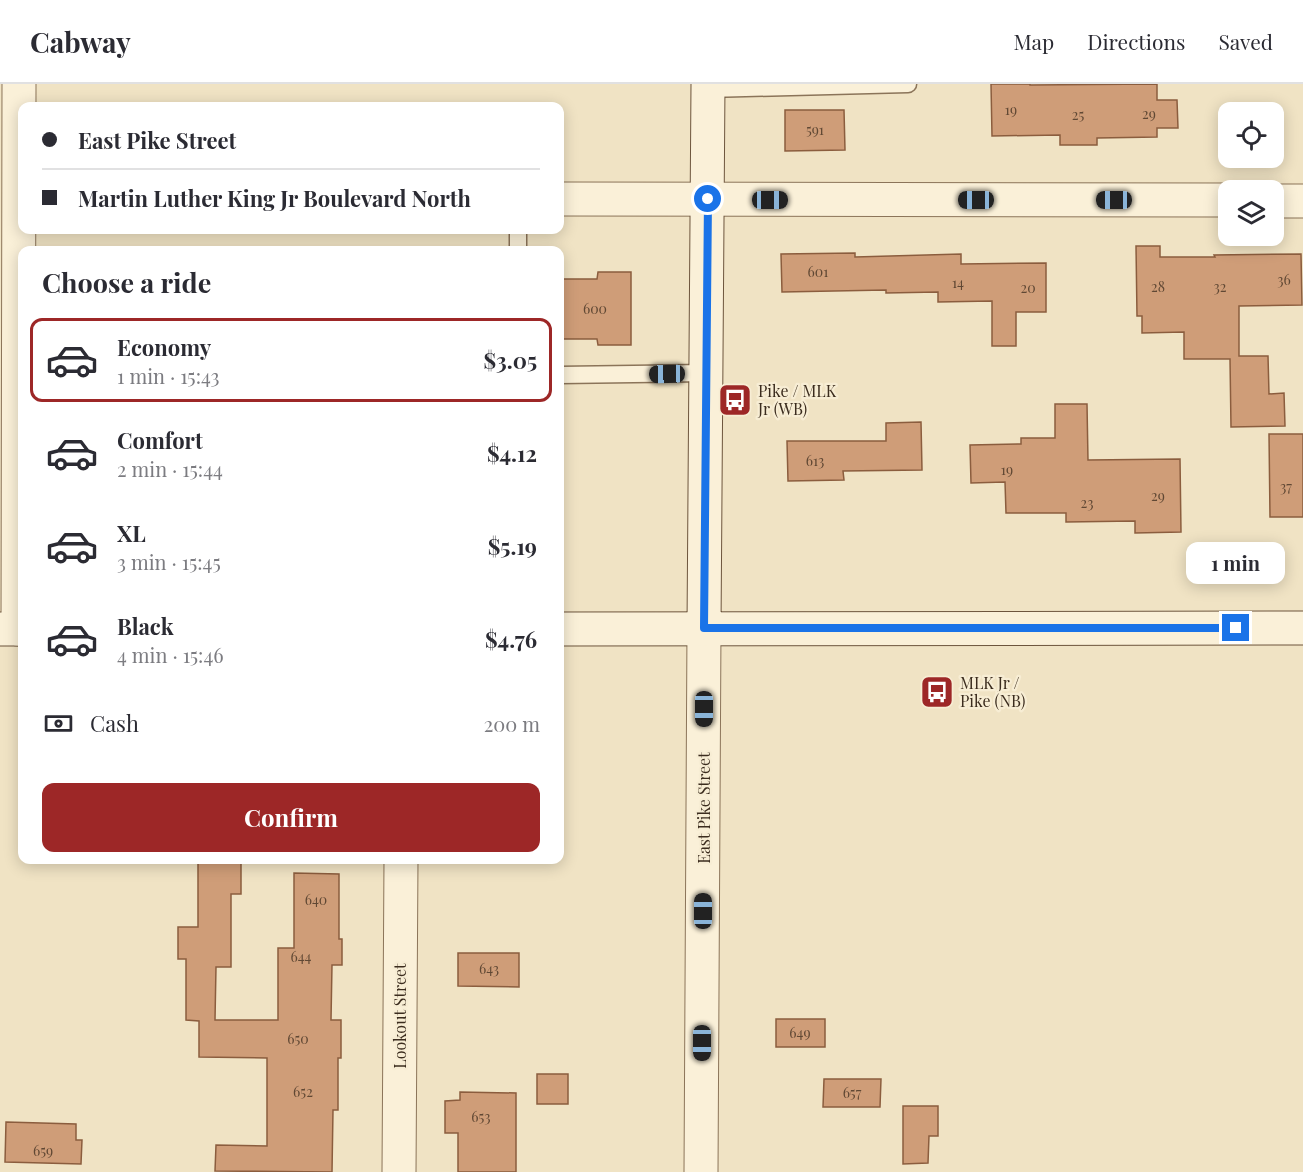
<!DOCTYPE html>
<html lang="en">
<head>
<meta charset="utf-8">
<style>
	body { margin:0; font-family:"Playfair Display",serif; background:#f7f7f7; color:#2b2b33; height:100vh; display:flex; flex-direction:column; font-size:22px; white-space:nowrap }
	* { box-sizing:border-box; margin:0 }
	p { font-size:20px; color:#7c7c81 }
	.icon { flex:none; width:33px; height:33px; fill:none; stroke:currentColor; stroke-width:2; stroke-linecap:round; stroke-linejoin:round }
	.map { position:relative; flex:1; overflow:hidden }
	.panel { position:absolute; left:18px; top:162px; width:546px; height:618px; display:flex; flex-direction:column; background:#fff; border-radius:12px; box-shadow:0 3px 15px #0003 }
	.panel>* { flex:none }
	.banner { position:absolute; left:18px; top:18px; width:546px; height:132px; border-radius:12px; box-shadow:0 3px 15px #0003; display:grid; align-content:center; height:132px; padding:0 24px; background:#fff }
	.tools { position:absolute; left:1218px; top:18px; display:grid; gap:12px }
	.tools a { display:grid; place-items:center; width:66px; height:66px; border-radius:12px; background:#fff; box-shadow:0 3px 15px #0003; font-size:30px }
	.end { position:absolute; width:27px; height:27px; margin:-14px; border:8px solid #1a73e8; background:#fff; box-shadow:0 0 0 3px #fff }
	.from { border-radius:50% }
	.bubble { position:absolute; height:42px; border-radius:12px; background:#fff; box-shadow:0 3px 15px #0003; font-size:20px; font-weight:700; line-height:42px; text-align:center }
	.car { position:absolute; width:18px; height:36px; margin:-18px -9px; border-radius:8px; box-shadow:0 0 4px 2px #0007; background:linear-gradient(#222 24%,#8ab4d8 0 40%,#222 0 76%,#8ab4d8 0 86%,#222 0) }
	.banner b { display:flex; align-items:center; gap:21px; height:57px; font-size:22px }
	.banner b+b { border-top:2px solid #e1e1e2 }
	.banner i { width:15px; height:15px; background:#2b2b33 }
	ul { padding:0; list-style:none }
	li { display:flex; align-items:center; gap:18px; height:84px; margin:0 12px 9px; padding:0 12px; border:3px solid transparent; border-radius:12px }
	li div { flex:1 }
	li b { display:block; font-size:22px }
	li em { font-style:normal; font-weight:700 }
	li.current { border-color:#9d2727 }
	li>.icon { width:54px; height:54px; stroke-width:1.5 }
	h2 { padding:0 24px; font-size:27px; line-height:72px }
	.pay { display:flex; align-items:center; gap:15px; height:66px; padding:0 24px; font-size:22px }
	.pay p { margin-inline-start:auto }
	.button { display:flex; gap:12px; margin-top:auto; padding:12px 24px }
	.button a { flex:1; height:69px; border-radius:12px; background:#9d2727; color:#fff; font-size:24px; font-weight:700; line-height:69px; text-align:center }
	header { display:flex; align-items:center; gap:36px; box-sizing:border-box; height:84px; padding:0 30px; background:#fff; border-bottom:2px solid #e1e1e2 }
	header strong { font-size:28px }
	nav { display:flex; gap:33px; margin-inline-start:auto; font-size:21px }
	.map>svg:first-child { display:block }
	.building { fill:#cf9d78; stroke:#8b5d3e; stroke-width:1.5 }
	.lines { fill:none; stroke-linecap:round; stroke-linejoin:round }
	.lane-casing { stroke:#8b7459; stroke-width:19 }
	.street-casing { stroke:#8b7459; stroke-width:35 }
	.secondary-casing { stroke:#6d553d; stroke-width:35 }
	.lane { stroke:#faf0d8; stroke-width:16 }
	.street { stroke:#faf0d8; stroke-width:33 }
	.secondary { stroke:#faf0d8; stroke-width:33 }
	.route { stroke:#1a73e8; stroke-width:8 }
	.labels { text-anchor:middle; stroke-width:4.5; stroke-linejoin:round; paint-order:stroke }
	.number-label { font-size:14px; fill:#604834 }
	.poi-label { font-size:16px; fill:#3b2c1e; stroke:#f7edd4; text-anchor:start }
	.street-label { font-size:16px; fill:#3b2c1e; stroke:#f7edd4 }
</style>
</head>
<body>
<header>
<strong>Cabway</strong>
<nav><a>Map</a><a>Directions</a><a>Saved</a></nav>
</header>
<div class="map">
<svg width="1303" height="1088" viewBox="0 0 1303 1088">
	<rect width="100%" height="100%" fill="#f0e3c4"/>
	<path class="building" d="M991 0H1030V1L1157 0V16H1177L1178 44H1157V53L1097 54V61H1060V51L992 52Z
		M785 26H844L845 66 785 67Z
		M1136 162H1160V173H1215L1214 171 1301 170 1302 221 1239 222V272H1268L1269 310 1284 309 1285 342 1231 343 1230 275H1184V248L1142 249V232H1137Z
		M855 169V173L961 170V180L1046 179V228H1016V262H992V217L938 218V208L886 209V206L782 208 781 170Z
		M598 188H631V261H598L597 255H560V195H597Z
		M1055 320H1087L1088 376 1180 375 1181 448 1135 449V437L1066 438V429H1006L1005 398 971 399 970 361 1021 360V354H1055Z
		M921 338 922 386 843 387 844 396 788 397 787 357H886V339Z
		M1269 350H1303V433H1270Z
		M198 778H241V810H231V883H216L215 936H278V864H294V789L339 790V855H342V881H332L331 936H341V974H338V1026H333L332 1088 215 1087 216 1061 267 1062V974L199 973V937L186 936V875H178V843H198Z
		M458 869H519V903L458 902Z
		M776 935H825V963H776Z
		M537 990H568V1020H537Z
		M824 995H881L880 1023H823Z
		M460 1008 516 1009V1088H458V1049H445V1017L460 1016Z
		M903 1022H938V1052H929L928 1079 903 1080Z
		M6 1038 76 1040V1056H82L81 1080 5 1078Z"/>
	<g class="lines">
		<g class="lane-casing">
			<path id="lane" d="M708 5 908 0
				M518 146V166
				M560 291 707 289"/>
		</g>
		<g class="street-casing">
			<path id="street" d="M560 115 1228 116
				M1274 117H1303
				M18 545 19 0
				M399 1088 401 776
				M701 1088 704 544"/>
		</g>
		<g class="secondary-casing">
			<path id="secondary" d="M704 544 708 0
				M0 545H22
				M560 545 1303 544"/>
		</g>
		<use href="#lane" class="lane"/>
		<use href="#street" class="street"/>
		<use href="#secondary" class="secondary"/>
	</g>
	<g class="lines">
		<path class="route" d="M708 115 704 544H1236"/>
	</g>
	<defs>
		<g id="bus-square" transform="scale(1.725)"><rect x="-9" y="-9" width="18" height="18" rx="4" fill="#9d2727" stroke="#f7edd4"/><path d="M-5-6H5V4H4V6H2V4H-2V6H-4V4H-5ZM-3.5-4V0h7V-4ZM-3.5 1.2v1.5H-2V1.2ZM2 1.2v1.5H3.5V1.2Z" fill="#fff"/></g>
	</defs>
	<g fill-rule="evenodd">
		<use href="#bus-square" x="735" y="316"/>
		<use href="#bus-square" x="937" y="608"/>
	</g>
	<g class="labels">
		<g class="number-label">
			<text x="1011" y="31">19</text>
			<text x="1149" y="35">29</text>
			<text x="1078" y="36">25</text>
			<text x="815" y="51">591</text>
			<text x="818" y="193">601</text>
			<text x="1284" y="201">36</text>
			<text x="958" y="204">14</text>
			<text x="1158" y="208">28</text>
			<text x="1220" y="208">32</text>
			<text x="1028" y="209">20</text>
			<text x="595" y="230">600</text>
			<text x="815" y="382">613</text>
			<text x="1007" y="391">19</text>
			<text x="1286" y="408">37</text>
			<text x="1158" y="417">29</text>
			<text x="1087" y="424">23</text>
			<text x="316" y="821">640</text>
			<text x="301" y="878">644</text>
			<text x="489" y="890">643</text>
			<text x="800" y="954">649</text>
			<text x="298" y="960">650</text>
			<text x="303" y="1013">652</text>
			<text x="852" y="1014">657</text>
			<text x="481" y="1038">653</text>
			<text x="43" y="1072">659</text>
		</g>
		<g class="poi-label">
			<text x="758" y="313">Pike / MLK<tspan x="758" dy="18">Jr (WB)</tspan></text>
			<text x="960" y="605">MLK Jr /<tspan x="960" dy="18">Pike (NB)</tspan></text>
		</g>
		<g class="street-label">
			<text transform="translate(704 724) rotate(-90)" y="6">East Pike Street</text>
			<text transform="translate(400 932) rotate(-90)" y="6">Lookout Street</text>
		</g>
	</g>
</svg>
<div class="tools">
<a><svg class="icon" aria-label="locate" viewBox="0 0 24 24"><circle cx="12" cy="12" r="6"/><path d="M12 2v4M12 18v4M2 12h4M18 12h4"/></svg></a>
<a><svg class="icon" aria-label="layers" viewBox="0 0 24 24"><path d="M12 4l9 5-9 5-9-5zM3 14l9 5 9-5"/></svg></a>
</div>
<i class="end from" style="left:708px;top:115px"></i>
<i class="end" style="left:1236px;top:544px"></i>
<div class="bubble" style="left:1186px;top:458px;width:99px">1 min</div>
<i class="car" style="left:770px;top:116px;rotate:90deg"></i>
<i class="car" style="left:976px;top:116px;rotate:270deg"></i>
<i class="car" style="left:1114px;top:116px;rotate:270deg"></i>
<i class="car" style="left:667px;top:290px;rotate:269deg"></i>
<i class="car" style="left:704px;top:625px;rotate:180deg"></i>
<i class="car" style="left:703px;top:827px;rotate:0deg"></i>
<i class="car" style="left:702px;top:959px;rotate:180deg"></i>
<div class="banner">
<b><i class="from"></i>East Pike Street</b>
<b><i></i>Martin Luther King Jr Boulevard North</b>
</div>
<section class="panel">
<h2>Choose a ride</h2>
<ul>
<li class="current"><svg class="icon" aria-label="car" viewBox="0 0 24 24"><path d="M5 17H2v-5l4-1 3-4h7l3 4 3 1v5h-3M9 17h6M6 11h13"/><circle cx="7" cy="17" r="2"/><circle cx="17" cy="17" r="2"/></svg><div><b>Economy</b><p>1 min · 15:43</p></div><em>$3.05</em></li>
<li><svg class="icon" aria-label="car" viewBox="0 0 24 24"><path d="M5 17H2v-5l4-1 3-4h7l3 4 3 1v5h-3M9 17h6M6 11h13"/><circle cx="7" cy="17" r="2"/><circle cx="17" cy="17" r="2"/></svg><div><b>Comfort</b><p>2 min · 15:44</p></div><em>$4.12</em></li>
<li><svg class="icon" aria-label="car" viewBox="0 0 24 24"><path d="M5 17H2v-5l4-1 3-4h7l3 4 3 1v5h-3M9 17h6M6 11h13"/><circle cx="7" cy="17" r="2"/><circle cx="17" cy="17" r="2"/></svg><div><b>XL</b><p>3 min · 15:45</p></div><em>$5.19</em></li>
<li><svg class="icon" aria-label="car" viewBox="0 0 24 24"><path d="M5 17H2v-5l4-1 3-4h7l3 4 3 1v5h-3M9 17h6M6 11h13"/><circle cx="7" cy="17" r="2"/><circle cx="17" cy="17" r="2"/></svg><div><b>Black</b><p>4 min · 15:46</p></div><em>$4.76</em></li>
</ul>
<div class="pay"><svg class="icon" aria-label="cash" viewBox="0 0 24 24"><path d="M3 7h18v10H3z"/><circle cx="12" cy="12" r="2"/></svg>Cash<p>200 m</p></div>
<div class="button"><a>Confirm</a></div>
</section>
</div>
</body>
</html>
